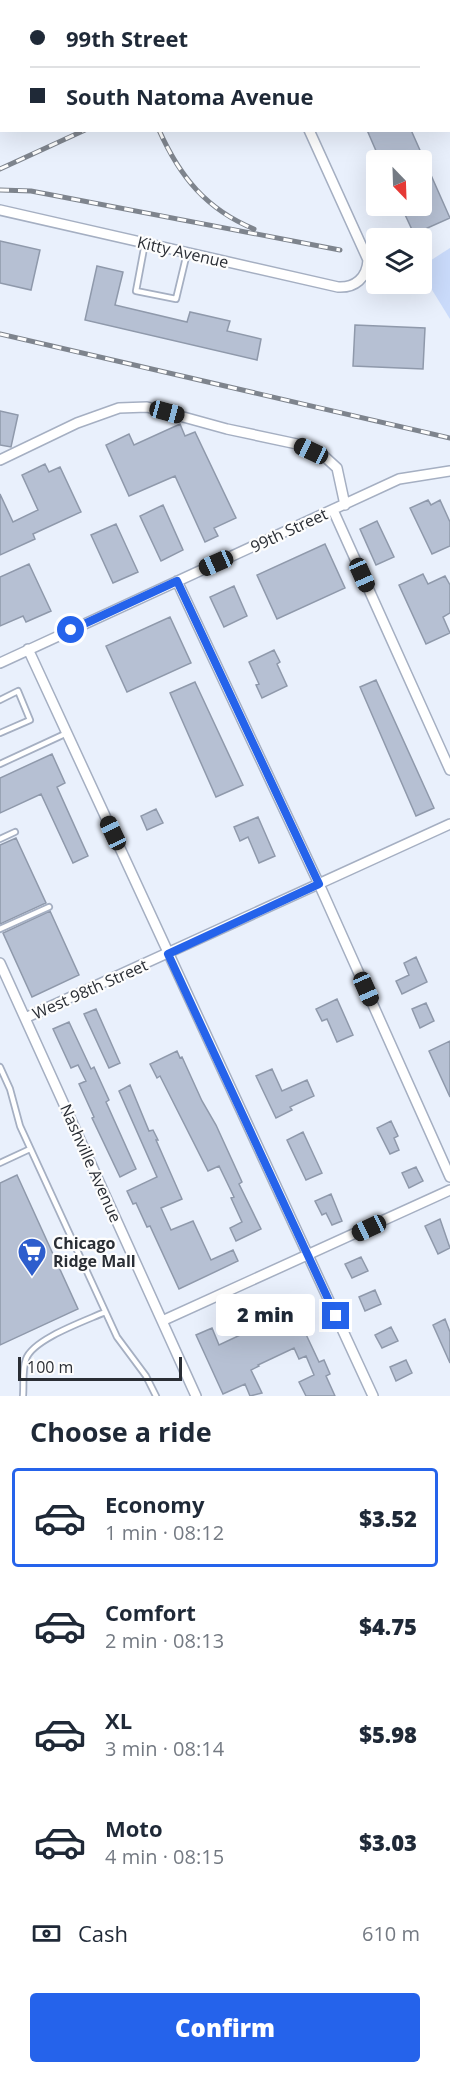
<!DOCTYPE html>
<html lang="en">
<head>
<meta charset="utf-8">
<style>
	body { margin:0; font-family:"Open Sans",sans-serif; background:#f6f6f7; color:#1f2937; height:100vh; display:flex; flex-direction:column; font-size:22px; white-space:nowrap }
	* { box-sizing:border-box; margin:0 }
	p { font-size:20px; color:#747a83 }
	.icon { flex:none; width:33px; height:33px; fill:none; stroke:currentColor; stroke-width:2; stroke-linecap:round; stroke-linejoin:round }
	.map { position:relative; height:1396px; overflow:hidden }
	.panel { display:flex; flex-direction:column; background:#fff; flex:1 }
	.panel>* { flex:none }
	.top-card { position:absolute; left:0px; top:0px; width:450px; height:132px; box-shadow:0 6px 24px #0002; display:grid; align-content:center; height:132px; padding:0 30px; background:#fff }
	.needle { width:39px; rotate:157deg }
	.tools { position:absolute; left:366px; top:150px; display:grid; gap:12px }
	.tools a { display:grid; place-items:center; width:66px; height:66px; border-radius:6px; background:#fff; box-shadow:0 6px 24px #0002; font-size:30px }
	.scale { position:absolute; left:18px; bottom:15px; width:164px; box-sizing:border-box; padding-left:6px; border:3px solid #2a2e35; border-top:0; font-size:16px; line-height:21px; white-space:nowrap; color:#2a2e35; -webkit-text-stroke:4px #fdfdfd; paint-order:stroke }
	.end { position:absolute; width:27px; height:27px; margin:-14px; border:8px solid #2563eb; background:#fff; box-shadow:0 0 0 3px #fff }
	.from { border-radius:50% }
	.bubble { position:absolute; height:42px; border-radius:6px; background:#fff; box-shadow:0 6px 24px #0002; font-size:20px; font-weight:800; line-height:42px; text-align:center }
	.car { position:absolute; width:18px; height:36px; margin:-18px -9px; border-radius:8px; box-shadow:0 0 4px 2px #0007; background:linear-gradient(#222 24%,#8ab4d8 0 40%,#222 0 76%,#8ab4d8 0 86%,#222 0) }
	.top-card b { display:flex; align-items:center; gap:21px; height:57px; font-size:22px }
	.top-card b+b { border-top:2px solid #e0e1e3 }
	.top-card i { width:15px; height:15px; background:#1f2937 }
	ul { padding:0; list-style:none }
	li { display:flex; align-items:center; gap:18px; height:99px; margin:0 12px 9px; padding:0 18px; border:3px solid transparent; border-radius:6px }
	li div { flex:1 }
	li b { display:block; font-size:22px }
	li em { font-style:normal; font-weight:800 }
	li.current { border-color:#2563eb }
	li>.icon { width:54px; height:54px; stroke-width:1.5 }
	h2 { padding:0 30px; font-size:27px; line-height:72px }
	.pay { display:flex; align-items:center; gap:15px; height:66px; padding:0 30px; font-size:22px }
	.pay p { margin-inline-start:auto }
	.cta { display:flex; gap:12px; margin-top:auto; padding:12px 30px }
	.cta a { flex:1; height:69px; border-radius:6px; background:#2563eb; color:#fff; font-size:24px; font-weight:800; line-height:69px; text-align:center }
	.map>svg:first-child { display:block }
	.green { fill:#cadbfb }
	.building { fill:#b6c0d3; stroke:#8f99ab; stroke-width:1.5 }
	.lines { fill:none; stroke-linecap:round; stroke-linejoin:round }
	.lane-casing { stroke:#a5afc2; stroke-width:8 }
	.street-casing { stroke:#a5afc2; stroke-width:12 }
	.lane { stroke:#fff; stroke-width:4.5 }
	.street { stroke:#fff; stroke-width:9 }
	.rail-casing { stroke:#7e848d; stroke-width:5 }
	.rail { stroke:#fdfdfd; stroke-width:3; stroke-dasharray:9; stroke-linecap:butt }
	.route { stroke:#2563eb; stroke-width:8 }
	.labels { text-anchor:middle; stroke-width:4.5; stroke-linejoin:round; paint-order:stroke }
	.street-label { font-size:16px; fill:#2a2e35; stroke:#fdfdfd }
	.poi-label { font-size:16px; font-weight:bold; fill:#2a2e35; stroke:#fdfdfd; text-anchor:start }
</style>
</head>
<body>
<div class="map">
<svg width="450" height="1396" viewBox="0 0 450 1396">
	<rect width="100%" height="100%" fill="#e9f0fc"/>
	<path class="green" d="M450 248V319L429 285 422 268V266Z"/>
	<path class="building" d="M367 130H411L450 218 414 234 401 206H422V160H380Z
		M0 241 40 250 31 290 0 283Z
		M97 266 123 272 115 305 187 322 190 312 230 321 227 331 261 339 257 360 85 320Z
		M355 325 425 328 423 369 353 366Z
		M0 411 18 415 11 447 0 445Z
		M180 424 185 436 195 432 236 518 214 528 218 536 205 542 175 476 129 496 106 445 129 434 134 445Z
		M45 464 49 472 60 467 81 512 33 534 35 539 0 555V494L13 522 38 510 22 475Z
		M428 500 431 505 440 500 450 522V546L432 554 410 508Z
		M163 505 183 550 161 561 140 516Z
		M377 521 394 557 376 565 360 529Z
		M116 524 138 572 113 583 91 535Z
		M325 544 345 588 277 619 257 575Z
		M29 564 51 611 26 622 23 616 0 626V577Z
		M423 574 428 584 445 576 450 585V613L443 617 450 633 426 644 399 585Z
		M234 586 247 616 224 627 210 597Z
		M170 617 191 663 127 692 106 646Z
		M274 650 280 662 277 664 287 686 262 698 256 685 259 684 249 662Z
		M376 680 434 808 416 816 360 687Z
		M195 682 243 785 216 797 170 693Z
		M52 754 65 783 57 787 88 856 73 863 41 794 0 813V778Z
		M156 809 163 823 147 830 141 816Z
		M258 817 275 856 259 863 248 837 240 841 234 827Z
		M16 838 46 903 0 924V845Z
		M50 911 79 975 32 997 3 933Z
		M416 957 427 982 402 994 396 981 409 975 404 963Z
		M337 999 353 1035 337 1042 327 1019 322 1021 316 1009Z
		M426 1003 434 1021 420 1028 412 1009Z
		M96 1009 120 1063 109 1068 84 1014Z
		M69 1022 91 1069 94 1067 109 1100 106 1102 136 1169 120 1177 92 1118 94 1117 79 1084 86 1081 78 1065 71 1068 53 1029Z
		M450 1041V1097L429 1051Z
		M177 1051 180 1058 182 1057 202 1101 216 1125 242 1182 239 1184 261 1229 236 1241 230 1228 242 1222 231 1198 234 1197 219 1166 208 1171 160 1076 157 1078 150 1064Z
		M272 1069 282 1091 307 1080 314 1096 290 1107 292 1110 276 1118 256 1076Z
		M130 1085 149 1131 153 1130 158 1140H156L182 1199 161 1208 171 1230 193 1221 211 1260 233 1250 238 1261 179 1289 150 1226 147 1227 136 1203 133 1204 127 1191 157 1177 119 1091Z
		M391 1121 398 1136 394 1138 399 1150 390 1154 377 1128Z
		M303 1132 322 1173 306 1180 287 1140Z
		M416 1167 423 1181 409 1188 402 1173Z
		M17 1175 78 1309 0 1345V1183Z
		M331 1194 342 1221 332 1225 326 1213 322 1215 315 1201Z
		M440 1219 450 1248 438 1254 425 1226Z
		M361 1257 368 1271 352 1278 345 1264Z
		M375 1290 381 1304 365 1311 359 1297Z
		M296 1313 319 1362 324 1360 330 1374 326 1376 335 1396H306L299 1382 314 1375 306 1356 299 1359 294 1348 258 1365 259 1366 251 1370 262 1393 250 1396 245 1384 223 1394 196 1335 212 1328 219 1345 266 1323 267 1326Z
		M445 1319 450 1332V1363L433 1325Z
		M391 1327 398 1341 382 1348 375 1335Z
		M406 1360 412 1373 396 1381 390 1367Z"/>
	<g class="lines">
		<g class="lane-casing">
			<path id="lane" d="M337 0V2
				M145 243 136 291 176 299 187 253
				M0 700 18 691 30 720 0 733
				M0 764 67 733
				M0 839 15 832
				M0 929 49 907
				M0 1067 10 1089 20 1126 117 1337 146 1376 156 1396
				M0 1163 30 1149
				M23 1396C24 1384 22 1370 26 1359 33 1339 85 1321 105 1312"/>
		</g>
		<g class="street-casing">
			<path id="street" d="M249 0 250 2
				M0 210 338 287C355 288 367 278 368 260L309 130
				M0 460 77 423 119 408 147 407 227 429 297 444 325 457 337 468 345 505
				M333 510 450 770
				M177 581 319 884 450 1177
				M28 649 373 1396
				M0 663 399 479 450 471
				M0 963 196 1396
				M25 1018 450 824
				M162 1321 450 1190"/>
		</g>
		<use href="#lane" class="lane"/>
		<use href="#street" class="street"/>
		<g class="rail-casing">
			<path id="rail" d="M159 130C180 177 206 209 254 229
				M0 169 85 130
				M0 190 31 191 340 250
				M0 334 450 438"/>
		</g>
		<use href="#rail" class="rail"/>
	</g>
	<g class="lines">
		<path class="route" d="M71 630 177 581 319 884 168 954 336 1316"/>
	</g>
	<defs>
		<g id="supermarket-pin" transform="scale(1.5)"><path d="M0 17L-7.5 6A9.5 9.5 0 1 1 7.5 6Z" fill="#2e5ecd" stroke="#fdfdfd"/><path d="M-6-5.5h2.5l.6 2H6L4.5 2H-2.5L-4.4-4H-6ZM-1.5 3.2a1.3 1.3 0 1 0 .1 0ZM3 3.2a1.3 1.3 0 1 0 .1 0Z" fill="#fff"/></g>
	</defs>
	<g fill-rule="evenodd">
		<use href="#supermarket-pin" x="32" y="1252"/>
	</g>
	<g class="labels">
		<g class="street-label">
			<text transform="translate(183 252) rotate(13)" y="6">Kitty Avenue</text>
			<text transform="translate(289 530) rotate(-25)" y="6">99th Street</text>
			<text transform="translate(90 989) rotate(-24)" y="6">West 98th Street</text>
			<text transform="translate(91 1163) rotate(66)" y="6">Nashville Avenue</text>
		</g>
		<g class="poi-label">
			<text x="53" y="1249">Chicago<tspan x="53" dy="18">Ridge Mall</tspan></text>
		</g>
	</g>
</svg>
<div class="tools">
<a><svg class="needle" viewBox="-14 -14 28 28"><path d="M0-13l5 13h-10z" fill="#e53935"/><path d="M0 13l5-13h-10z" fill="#747a83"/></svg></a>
<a><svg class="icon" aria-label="layers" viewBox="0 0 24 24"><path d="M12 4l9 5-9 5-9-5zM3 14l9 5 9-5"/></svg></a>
</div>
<div class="scale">100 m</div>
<i class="end from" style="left:71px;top:630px"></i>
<i class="end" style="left:336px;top:1316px"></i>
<div class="bubble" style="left:216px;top:1294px;width:99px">2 min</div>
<i class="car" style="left:167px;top:412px;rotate:105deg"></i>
<i class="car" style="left:311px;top:451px;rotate:295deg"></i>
<i class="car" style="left:216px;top:563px;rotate:246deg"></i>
<i class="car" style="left:362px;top:575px;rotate:156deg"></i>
<i class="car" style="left:113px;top:833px;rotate:335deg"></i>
<i class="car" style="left:366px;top:989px;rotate:156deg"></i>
<i class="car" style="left:369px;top:1228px;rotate:245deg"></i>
<div class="top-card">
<b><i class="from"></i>99th Street</b>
<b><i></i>South Natoma Avenue</b>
</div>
</div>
<section class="panel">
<h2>Choose a ride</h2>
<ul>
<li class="current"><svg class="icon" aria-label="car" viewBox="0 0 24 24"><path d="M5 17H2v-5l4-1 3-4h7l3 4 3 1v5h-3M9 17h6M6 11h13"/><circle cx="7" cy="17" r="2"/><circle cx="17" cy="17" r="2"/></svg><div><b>Economy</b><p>1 min · 08:12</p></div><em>$3.52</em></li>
<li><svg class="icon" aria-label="car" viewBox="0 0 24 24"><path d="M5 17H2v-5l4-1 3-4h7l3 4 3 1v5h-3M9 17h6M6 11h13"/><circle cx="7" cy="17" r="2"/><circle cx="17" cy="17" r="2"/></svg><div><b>Comfort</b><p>2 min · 08:13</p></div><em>$4.75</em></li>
<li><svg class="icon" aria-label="car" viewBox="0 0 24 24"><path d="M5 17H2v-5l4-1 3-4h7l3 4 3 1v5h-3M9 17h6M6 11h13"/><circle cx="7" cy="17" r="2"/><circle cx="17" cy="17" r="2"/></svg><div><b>XL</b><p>3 min · 08:14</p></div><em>$5.98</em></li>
<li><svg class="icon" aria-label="car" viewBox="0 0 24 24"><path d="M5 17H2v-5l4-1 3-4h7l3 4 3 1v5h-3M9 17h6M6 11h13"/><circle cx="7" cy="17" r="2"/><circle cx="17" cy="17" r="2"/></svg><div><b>Moto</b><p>4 min · 08:15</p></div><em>$3.03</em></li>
</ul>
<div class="pay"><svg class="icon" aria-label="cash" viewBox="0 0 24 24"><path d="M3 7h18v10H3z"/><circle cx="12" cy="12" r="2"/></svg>Cash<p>610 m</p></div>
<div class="cta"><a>Confirm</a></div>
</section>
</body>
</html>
